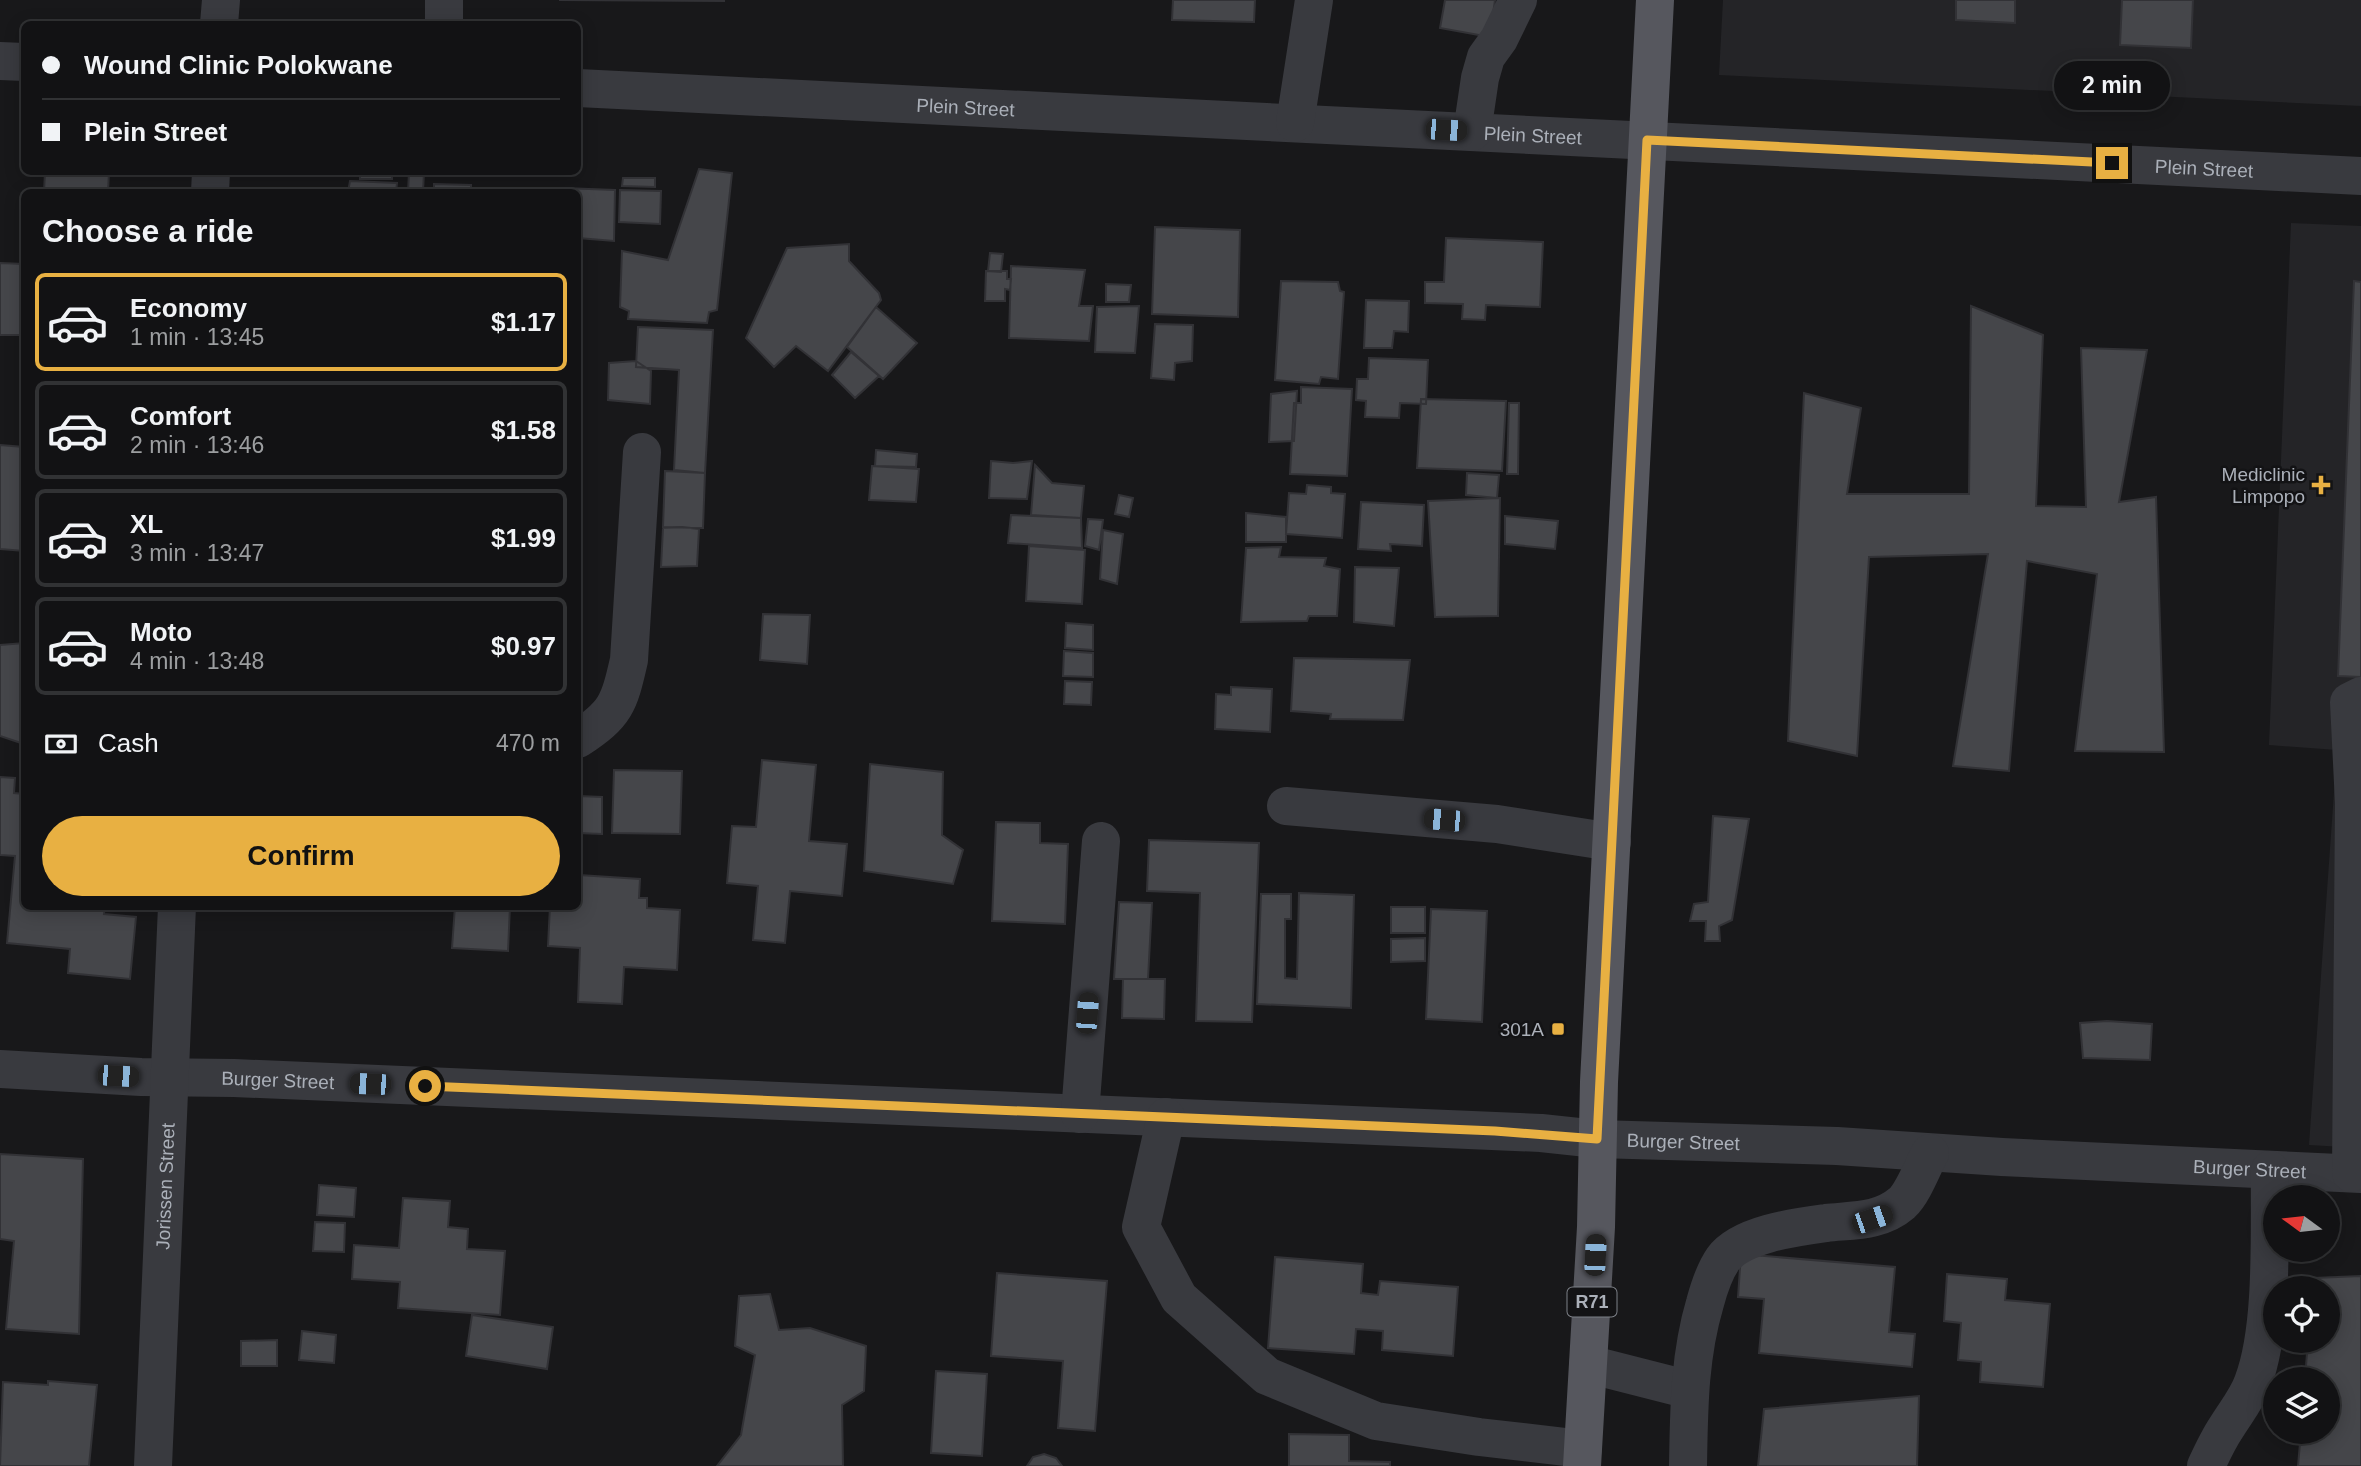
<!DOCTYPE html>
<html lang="en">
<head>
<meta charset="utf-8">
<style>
	body { margin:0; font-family:Helvetica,sans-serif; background:#1b1b1d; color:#f1f3f6; height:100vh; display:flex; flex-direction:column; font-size:26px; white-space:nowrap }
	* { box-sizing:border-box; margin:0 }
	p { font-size:23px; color:#9c9ea0 }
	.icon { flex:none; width:38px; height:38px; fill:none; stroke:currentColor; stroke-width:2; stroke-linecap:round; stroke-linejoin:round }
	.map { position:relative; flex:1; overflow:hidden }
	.sheet { position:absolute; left:21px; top:189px; width:560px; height:721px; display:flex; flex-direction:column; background:#121214; border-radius:10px; box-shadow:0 4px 18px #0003,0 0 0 2px #313234 }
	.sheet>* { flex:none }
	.top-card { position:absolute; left:21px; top:21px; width:560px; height:154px; border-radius:10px; box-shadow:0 4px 18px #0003,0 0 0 2px #313234; display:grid; align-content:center; height:154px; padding:0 21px; background:#121214 }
	.needle { width:46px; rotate:285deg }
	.buttons { position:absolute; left:2263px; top:1185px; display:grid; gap:14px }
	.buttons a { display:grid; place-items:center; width:77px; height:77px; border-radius:50%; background:#121214; box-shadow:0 4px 18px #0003,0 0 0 2px #313234; font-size:35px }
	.end { position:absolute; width:32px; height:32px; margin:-16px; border:9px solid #e8b042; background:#111; box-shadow:0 0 0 4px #111 }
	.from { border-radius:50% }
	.bubble { position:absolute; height:49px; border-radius:24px; background:#121214; box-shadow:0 4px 18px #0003,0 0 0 2px #313234; font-size:23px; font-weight:700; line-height:49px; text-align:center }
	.car { position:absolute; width:21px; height:42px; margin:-21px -10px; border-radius:9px; box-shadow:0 0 5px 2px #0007; background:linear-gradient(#222 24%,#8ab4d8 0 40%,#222 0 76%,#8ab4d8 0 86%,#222 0) }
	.top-card b { display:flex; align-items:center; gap:24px; height:66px; font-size:26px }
	.top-card b+b { border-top:2px solid #313234 }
	.top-card i { width:18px; height:18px; background:#f1f3f6 }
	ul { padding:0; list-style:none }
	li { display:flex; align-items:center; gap:21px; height:98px; margin:0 14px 10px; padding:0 7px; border:4px solid #313234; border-radius:10px }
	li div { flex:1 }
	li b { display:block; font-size:26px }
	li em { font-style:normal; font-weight:700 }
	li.on { border-color:#e8b042 }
	li>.icon { width:63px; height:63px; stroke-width:1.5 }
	h2 { padding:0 21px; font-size:32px; line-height:84px }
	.pay { display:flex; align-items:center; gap:18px; height:77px; padding:0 21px; font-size:26px }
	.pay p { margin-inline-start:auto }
	.action { display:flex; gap:14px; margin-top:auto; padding:14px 21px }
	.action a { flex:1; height:80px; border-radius:42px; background:#e8b042; color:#111; font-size:28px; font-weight:700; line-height:80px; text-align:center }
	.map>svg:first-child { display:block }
	.built { fill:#242427 }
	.building { fill:#45464a; stroke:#323236; stroke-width:2 }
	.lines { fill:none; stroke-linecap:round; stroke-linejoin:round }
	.minor { stroke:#393a3f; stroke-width:38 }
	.major { stroke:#56575e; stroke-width:38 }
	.route { stroke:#e8b042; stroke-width:9 }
	.poi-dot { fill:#e8b042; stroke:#131315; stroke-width:2.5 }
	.labels { text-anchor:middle; stroke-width:5; stroke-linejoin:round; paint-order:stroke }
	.shield { fill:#131315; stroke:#7d8188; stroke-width:2 }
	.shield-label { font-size:18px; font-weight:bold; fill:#abb0b9 }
	.street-label { font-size:19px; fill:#abb0b9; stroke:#131315 }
	.poi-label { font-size:19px; fill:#abb0b9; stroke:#131315; text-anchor:end }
</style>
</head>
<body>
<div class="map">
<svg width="2361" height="1466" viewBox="0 0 2361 1466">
	<rect width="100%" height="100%" fill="#18181a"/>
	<path class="built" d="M1723 0H2361V106L1719 75Z
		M2291 223 2361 226V1148L2309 1145 2337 750 2269 745Z"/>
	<path class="building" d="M559 0H724V1Z
		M1173 0H1255L1254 22 1172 20Z
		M1445 0H1495L1490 37 1440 28Z
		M1956 0H2015V23L1956 20Z
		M2122 0H2193L2191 48 2120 45Z
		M699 169 732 173 717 310 709 312 707 323 628 319 629 311 620 307 622 251 668 260Z
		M45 172H109L108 192H44Z
		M360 172H392V179H360Z
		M409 172H424L423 192H408Z
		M623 178H655V187L622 186Z
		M350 181 397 183 396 192H348Z
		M434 184 471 185V192H434Z
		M563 188 615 190 614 241 578 238V192H563Z
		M620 190 661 191 660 224 619 222Z
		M1155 227 1240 230 1238 317 1152 314Z
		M1446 238 1543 242 1540 307 1486 305 1485 320 1462 319 1463 304 1425 303V282H1444Z
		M849 244V261L879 293 881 300 828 371 796 346 774 367 746 338 787 248Z
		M990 253 1003 254 1001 272 988 271Z
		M0 263 24 264V335H0Z
		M1011 266 1085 270 1079 306H1093L1089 341 1009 338Z
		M986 271H1007V279H1011L1010 290 1005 289V301H985Z
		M1281 281 1338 282 1340 291 1344 292 1338 379 1321 377 1319 384 1275 380Z
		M2354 281 2361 282V677L2338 676Z
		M1106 284 1131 285 1129 302H1106Z
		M1366 300 1409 301 1408 332 1394 331 1392 348H1364Z
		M1139 306 1135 353 1095 352 1097 307Z
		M1971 306 2043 335 2036 506 2086 507 2081 348 2147 350 2119 502 2156 497 2164 752 2075 751 2097 574 2027 561 2009 771 1953 766 1988 554 1869 557 1857 756 1788 741 1804 393 1861 408 1847 494H1969Z
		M876 307 917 343 883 379 847 347Z
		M1155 324 1193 325 1192 361 1175 363 1174 380 1151 378Z
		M638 327 713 330 705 473 674 470 679 370 636 367Z
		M851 352 879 376 855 398 832 375Z
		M1369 358 1428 360 1426 404 1400 403 1399 418 1365 417 1366 401 1356 400 1357 379H1368Z
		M636 361 651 371 650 404 608 400 609 363Z
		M1301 387 1352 389 1347 476 1290 474 1294 403H1301Z
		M1297 391 1294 441 1269 442 1271 394Z
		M1421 399 1506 401 1502 471 1417 468Z
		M1509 403H1519L1518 474H1507Z
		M0 445 24 447V551L0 549Z
		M876 450 917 454 916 467 875 466Z
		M991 461 1013 463 1032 461 1027 499 989 498Z
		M1035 465 1052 483 1084 486 1081 518 1031 515Z
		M872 466 919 469 916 502 869 500Z
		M665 471 705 473 703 528 663 527Z
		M1467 473 1499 475 1497 498 1466 495Z
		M1307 485 1331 487V493L1345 494 1342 538 1286 534 1289 493 1306 494Z
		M1119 495 1133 498 1129 517 1115 514Z
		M1500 498 1498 616 1435 617 1428 501Z
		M1361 502 1424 505 1422 546 1390 544 1391 551 1358 549Z
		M1246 513 1286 517V542H1246Z
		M1011 515 1081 518 1082 548 1008 543Z
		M1505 516 1558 521 1555 549 1505 544Z
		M1088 519 1103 520 1099 550 1085 546Z
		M682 527 699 529 697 566 661 567 663 528Z
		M1103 530 1123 534 1117 584 1100 579Z
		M1029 546 1085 550 1082 604 1026 601Z
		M1281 547 1279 557 1326 558 1324 566 1340 569 1337 616H1309L1307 621 1241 622 1246 548Z
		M1355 567 1399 568 1394 626 1354 622Z
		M763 614 810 615 807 664 760 660Z
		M1066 623 1093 625V650L1065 648Z
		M24 643V744L0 736V645Z
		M1064 651 1093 653V677L1063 676Z
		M1294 658 1410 660 1403 720 1330 719 1331 714 1291 711Z
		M1065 681 1092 682 1091 705 1064 704Z
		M1231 687 1272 689 1270 732 1215 729 1216 694 1231 695Z
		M762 760 816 765 809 841 847 844 842 896 790 891 785 943 753 940 758 886 727 883 732 826 756 827Z
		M870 764 943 772 942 835 963 850 953 884 864 871Z
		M614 770 682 771 680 834 612 833Z
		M0 777 15 778 14 793 24 794V906H105L104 914 136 917 130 979 68 973 70 949 7 943 15 856 0 855Z
		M578 796 602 797V834L578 833Z
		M1713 816 1749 819 1732 920 1719 926 1720 941H1705L1706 921H1690L1694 904 1708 902Z
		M996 822 1040 823V843L1068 844 1065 924 992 921Z
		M1149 840 1259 843 1252 1022 1196 1021 1200 893 1147 891Z
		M579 875 640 879 639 898H647V908L680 910 677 970 624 967 622 1004 578 1002 580 948 548 946 550 906H578Z
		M1299 893 1354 895 1351 1008 1257 1004 1261 894H1291V919H1285V978L1297 979Z
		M1119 902 1152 903 1148 979H1114Z
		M455 906H510L508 951 452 948Z
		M1391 907H1425V933H1391Z
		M1431 909 1487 911 1482 1022 1426 1019Z
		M1425 938V961L1391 962V939Z
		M1123 979H1165L1164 1019 1122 1018Z
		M2107 1021 2152 1024 2150 1060 2083 1058 2080 1023Z
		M0 1154 83 1159 79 1334 6 1329 14 1241 0 1239Z
		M319 1185 356 1188 354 1217 317 1215Z
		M403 1198 450 1201 448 1227 468 1229 467 1249 505 1251 500 1315 398 1308 400 1282 352 1279 354 1245 399 1248Z
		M315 1222 345 1223 344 1252 313 1251Z
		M1741 1254 1895 1267 1889 1332 1915 1334 1912 1367 1759 1353 1764 1299 1738 1297Z
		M1275 1257 1363 1264 1361 1293 1378 1295 1380 1281 1458 1287 1453 1356 1382 1350 1383 1331 1356 1329 1354 1354 1268 1348Z
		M997 1273 1107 1281 1095 1431 1058 1428 1063 1361 991 1356Z
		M1947 1274 2007 1279 2005 1300 2050 1304 2043 1387 1980 1382 1981 1362 1958 1360 1961 1323 1944 1321Z
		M2361 1276V1466H2298L2301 1432H2328V1379H2305L2308 1340H2328V1288H2313L2314 1278Z
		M770 1294 779 1330 810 1328 866 1346 864 1391 842 1405 843 1466H717L741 1435 755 1355 735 1346 739 1296Z
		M472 1315 553 1327 547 1369 466 1356Z
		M302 1331 336 1335 334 1363 299 1360Z
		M277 1340V1366H241V1341Z
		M936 1371 987 1374 982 1456 931 1453Z
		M48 1381 97 1385 89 1466H0L3 1382 48 1385Z
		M1919 1396 1917 1466H1758L1764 1409Z
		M1289 1434 1349 1435V1461L1390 1462V1466H1289Z
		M1044 1454 1056 1458 1062 1466H1027L1033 1457Z"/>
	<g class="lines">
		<g class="minor">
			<path d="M219 24 221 0"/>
			<path d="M444 24V0"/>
			<path d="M0 61 24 62"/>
			<path id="s1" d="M578 88 2361 176"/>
			<path d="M1295 123 1314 0"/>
			<path d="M1472 132 1480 78 1486 57 1499 39 1518 0"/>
			<path d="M210 192 211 172"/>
			<path d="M578 739C616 714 619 704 629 660L642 452"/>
			<path d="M1286 806 1497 824 1612 842"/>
			<path id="s2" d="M0 1069 141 1077 234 1078 1541 1133 1597 1139 1837 1146 2002 1157 2361 1174"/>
			<path d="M1080 1114 1101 841"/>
			<path d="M1166 1117 1141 1227 1179 1298 1267 1376 1376 1421 1479 1437 1583 1449"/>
			<path d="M2351 1173 2354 803 2349 702 2361 696"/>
			<path d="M1588 1364 1690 1390"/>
			<path id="s3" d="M153 1466 177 906"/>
			<path d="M1688 1466C1689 1410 1689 1357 1705 1303 1709 1288 1714 1272 1723 1259 1741 1234 1797 1227 1826 1223 1853 1220 1880 1222 1902 1203 1913 1193 1923 1166 1930 1153"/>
			<path d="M2206 1466C2212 1453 2218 1440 2226 1428 2235 1413 2247 1399 2253 1382 2274 1327 2269 1230 2270 1170"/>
		</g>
		<path class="major" d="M1582 1466 1596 1227 1599 1082 1655 0"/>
	</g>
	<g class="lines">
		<path class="route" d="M425 1086 1495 1131 1597 1139 1647 140 2112 163"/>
	</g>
	<g class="poi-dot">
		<path d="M2317.5 474.5h7v7h7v7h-7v7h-7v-7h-7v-7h7z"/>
		<rect x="1551" y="1022" width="14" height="14" rx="3.5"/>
	</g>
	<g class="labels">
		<rect class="shield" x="1567.5" y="1287.5" width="49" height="29" rx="5"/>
		<g class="shield-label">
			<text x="1592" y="1308">R71</text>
		</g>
		<g class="street-label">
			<text dy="7" stroke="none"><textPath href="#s1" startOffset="388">Plein Street</textPath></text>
			<text dy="7" stroke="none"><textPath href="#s1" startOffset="956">Plein Street</textPath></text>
			<text dy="7" stroke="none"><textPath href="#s1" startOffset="1628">Plein Street</textPath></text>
			<text dy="7" stroke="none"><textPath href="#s2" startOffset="278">Burger Street</textPath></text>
			<text dy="7" stroke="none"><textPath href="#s2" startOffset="1685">Burger Street</textPath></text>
			<text dy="7" stroke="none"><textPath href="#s2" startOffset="2252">Burger Street</textPath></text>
			<text dy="7" stroke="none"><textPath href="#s3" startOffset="280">Jorissen Street</textPath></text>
		</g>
		<g class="poi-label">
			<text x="2305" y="481">Mediclinic<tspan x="2305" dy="22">Limpopo</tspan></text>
			<text x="1544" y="1036">301A</text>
		</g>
	</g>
</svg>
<div class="buttons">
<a><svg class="needle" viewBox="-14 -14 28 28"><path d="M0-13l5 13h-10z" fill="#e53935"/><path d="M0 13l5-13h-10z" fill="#9c9ea0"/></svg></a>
<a><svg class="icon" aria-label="locate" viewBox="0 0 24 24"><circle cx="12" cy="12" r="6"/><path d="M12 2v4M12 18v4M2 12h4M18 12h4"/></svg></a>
<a><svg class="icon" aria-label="layers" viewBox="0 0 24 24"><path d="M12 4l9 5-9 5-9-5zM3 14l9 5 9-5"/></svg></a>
</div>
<i class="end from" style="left:425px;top:1086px"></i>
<i class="end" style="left:2112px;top:163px"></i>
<div class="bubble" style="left:2054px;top:61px;width:116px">2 min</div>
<i class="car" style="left:1446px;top:130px;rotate:93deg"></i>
<i class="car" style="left:1444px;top:820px;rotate:275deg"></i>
<i class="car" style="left:1087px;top:1013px;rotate:4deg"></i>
<i class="car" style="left:118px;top:1076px;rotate:93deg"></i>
<i class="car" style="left:370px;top:1084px;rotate:272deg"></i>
<i class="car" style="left:1872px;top:1219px;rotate:71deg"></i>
<i class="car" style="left:1595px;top:1255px;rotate:3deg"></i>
<div class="top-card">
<b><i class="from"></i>Wound Clinic Polokwane</b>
<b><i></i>Plein Street</b>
</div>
<section class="sheet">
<h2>Choose a ride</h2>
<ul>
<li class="on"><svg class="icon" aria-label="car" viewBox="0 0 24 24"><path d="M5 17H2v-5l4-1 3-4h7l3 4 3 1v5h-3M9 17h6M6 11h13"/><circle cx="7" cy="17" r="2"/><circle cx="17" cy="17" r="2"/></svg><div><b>Economy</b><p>1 min · 13:45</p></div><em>$1.17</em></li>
<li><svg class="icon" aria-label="car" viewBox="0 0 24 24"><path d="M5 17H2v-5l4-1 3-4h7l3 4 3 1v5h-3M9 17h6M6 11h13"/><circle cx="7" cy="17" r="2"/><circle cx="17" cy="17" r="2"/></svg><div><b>Comfort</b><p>2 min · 13:46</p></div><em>$1.58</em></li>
<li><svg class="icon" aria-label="car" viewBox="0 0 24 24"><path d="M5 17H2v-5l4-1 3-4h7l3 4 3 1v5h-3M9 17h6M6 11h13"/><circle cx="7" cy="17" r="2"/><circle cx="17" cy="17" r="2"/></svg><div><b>XL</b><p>3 min · 13:47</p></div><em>$1.99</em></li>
<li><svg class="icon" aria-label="car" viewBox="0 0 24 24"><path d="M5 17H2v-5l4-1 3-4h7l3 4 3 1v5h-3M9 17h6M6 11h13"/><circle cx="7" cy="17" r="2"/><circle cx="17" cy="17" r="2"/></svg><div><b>Moto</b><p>4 min · 13:48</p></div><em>$0.97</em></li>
</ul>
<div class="pay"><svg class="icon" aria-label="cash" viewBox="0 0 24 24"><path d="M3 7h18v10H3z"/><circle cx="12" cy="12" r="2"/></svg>Cash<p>470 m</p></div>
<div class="action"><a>Confirm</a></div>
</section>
</div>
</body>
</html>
